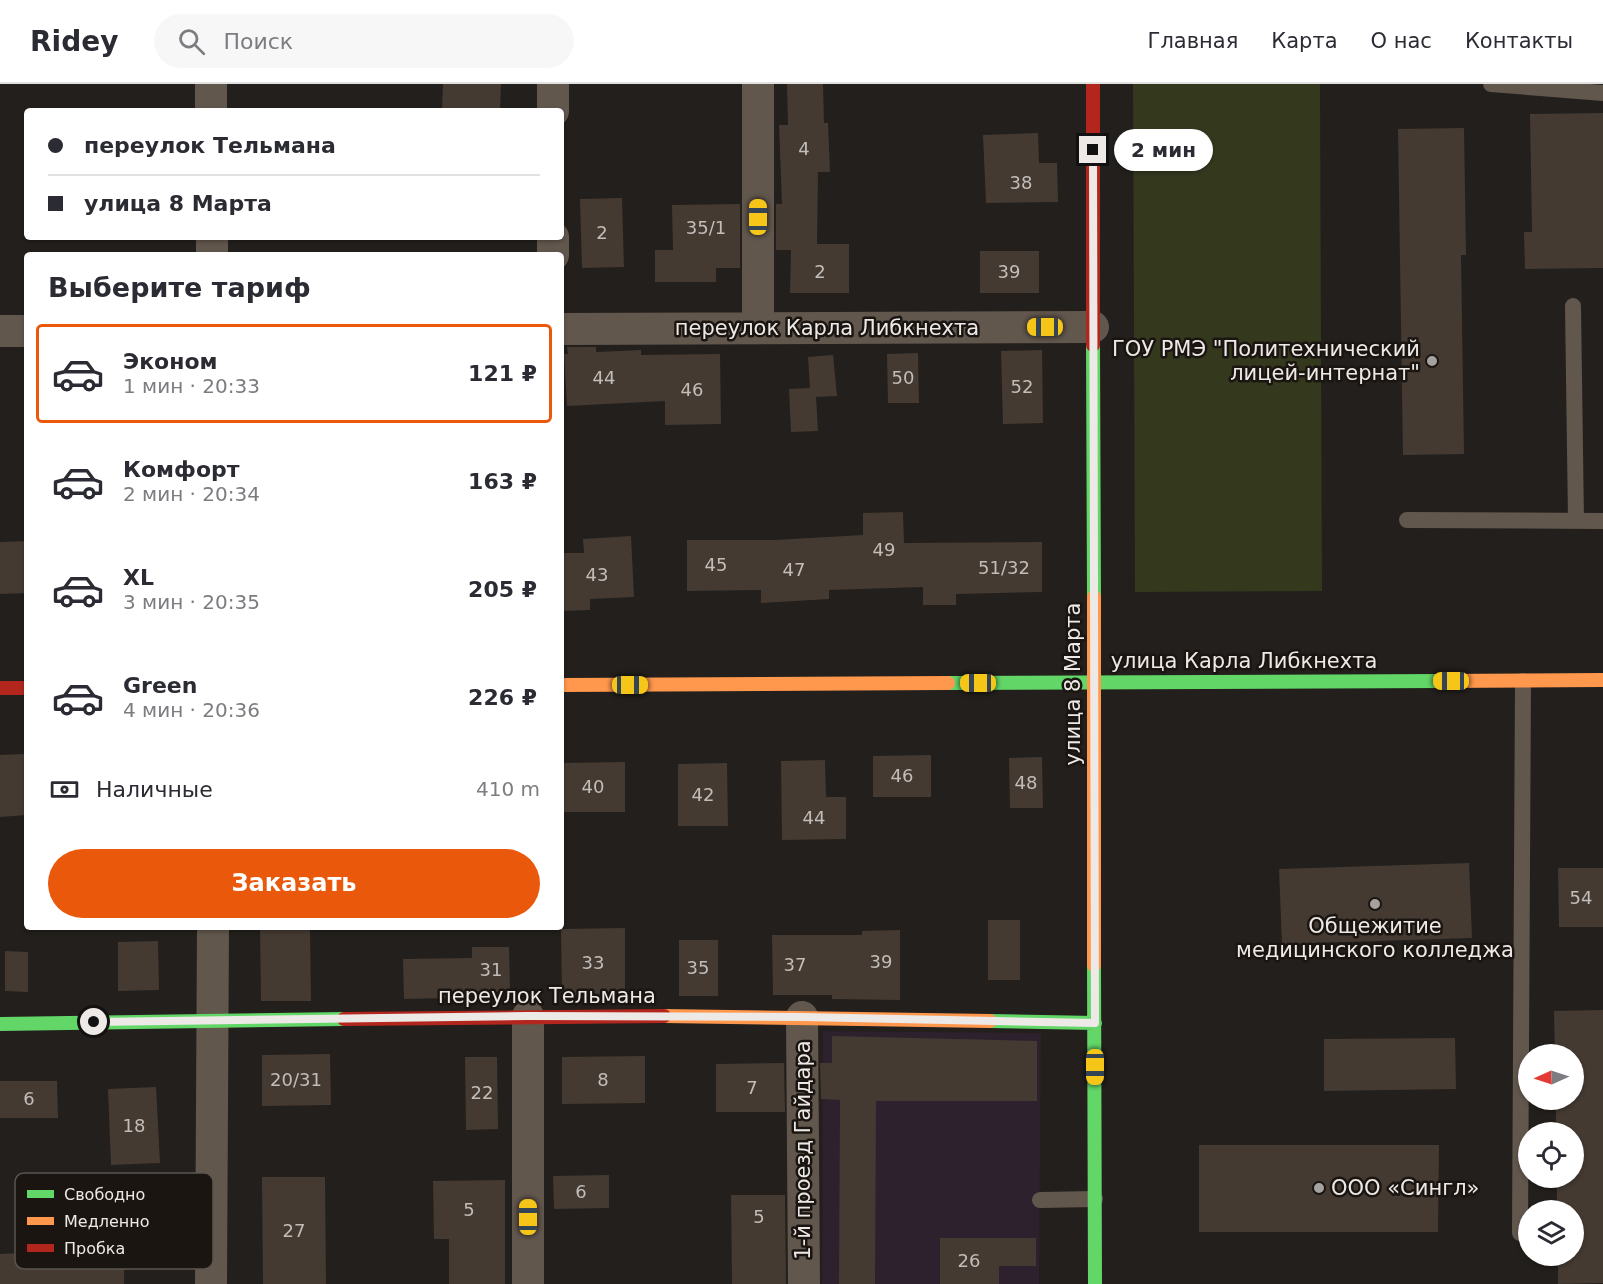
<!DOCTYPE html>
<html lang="ru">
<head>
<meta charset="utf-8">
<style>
	body { margin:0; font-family:"DejaVu Sans",sans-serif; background:#f7f7f7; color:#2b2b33; height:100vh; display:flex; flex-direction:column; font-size:22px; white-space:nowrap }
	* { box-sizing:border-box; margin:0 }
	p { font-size:20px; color:#7c7c81 }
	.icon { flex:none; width:33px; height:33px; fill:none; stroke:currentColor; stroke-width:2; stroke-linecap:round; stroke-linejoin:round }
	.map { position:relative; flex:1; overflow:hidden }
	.sheet { position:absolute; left:24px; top:168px; width:540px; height:678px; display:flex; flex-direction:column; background:#fff; border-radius:6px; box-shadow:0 2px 4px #0004 }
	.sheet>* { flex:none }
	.banner { position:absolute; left:24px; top:24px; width:540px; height:132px; border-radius:6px; box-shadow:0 2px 4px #0004; display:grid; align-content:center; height:132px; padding:0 24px; background:#fff }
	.needle { width:39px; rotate:267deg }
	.buttons { position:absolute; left:1518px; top:960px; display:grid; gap:12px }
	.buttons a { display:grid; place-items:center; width:66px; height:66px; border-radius:50%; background:#fff; box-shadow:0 2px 4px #0004; font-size:30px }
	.end { position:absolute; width:27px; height:27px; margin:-14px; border:8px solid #ede9e6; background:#111; box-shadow:0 0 0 3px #111 }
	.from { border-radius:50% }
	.bubble { position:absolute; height:42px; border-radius:21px; background:#fff; box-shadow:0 2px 4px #0004; font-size:20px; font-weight:700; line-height:42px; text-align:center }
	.car { position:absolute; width:18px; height:36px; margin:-18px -9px; border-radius:8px; box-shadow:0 0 4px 2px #0007; background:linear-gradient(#f5c518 24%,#345 0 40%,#f5c518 0 76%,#345 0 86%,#f5c518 0) }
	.banner b { display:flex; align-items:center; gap:21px; height:57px; font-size:22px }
	.banner b+b { border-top:2px solid #e1e1e2 }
	.banner i { width:15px; height:15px; background:#2b2b33 }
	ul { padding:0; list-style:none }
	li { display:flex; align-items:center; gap:18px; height:99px; margin:0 12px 9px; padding:0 12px; border:3px solid transparent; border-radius:6px }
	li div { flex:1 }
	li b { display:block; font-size:22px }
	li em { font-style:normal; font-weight:700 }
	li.active { border-color:#ea580c }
	li>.icon { width:54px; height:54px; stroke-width:1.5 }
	h2 { padding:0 24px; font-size:27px; line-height:72px }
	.pay { display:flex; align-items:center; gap:15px; height:66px; padding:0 24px; font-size:22px }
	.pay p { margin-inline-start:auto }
	.cta { display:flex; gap:12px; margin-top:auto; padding:12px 24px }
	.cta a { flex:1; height:69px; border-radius:36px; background:#ea580c; color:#fff; font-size:24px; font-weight:700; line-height:69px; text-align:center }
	header { display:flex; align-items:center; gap:36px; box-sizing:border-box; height:84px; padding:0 30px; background:#fff; border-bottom:2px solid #e1e1e2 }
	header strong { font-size:28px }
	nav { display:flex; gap:33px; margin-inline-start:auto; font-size:21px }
	.search { width:420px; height:54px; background:#f7f7f7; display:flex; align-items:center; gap:15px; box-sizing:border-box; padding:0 21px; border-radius:33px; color:#7c7c81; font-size:22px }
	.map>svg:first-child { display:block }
	.industrial { fill:#2c212c }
	.green { fill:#34391e }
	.building { fill:#443a32 }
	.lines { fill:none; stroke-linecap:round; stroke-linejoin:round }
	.lane { stroke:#62574d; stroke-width:16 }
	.street { stroke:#62574d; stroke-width:32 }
	.fast { stroke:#63d668; stroke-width:14 }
	.slow { stroke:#ff974d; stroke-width:14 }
	.jam { stroke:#b3261e; stroke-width:14 }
	.route { stroke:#ede9e6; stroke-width:8 }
	.poi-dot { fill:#a6a29f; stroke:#1b1511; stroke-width:2 }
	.labels { text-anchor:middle; stroke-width:5; stroke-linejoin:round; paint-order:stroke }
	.number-label { font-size:18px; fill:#c3bdb9 }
	.street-label { font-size:21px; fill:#ede9e6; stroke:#1b1511 }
	.poi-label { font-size:21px; fill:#ede9e6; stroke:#1b1511; text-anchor:end }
	.key { fill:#1b1511; stroke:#5a5551; stroke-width:1.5 }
	.key-label { font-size:16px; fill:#ede9e6 }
</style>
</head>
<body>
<header>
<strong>Ridey</strong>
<div class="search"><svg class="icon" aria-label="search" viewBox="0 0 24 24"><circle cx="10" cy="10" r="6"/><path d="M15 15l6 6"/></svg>Поиск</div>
<nav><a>Главная</a><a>Карта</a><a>О нас</a><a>Контакты</a></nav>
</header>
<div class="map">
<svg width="1603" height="1200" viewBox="0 0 1603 1200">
	<rect width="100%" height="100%" fill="#221f1c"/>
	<path class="industrial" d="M823 947 1041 949 1039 1200H822Z"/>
	<path class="green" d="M1133 0H1320L1322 507 1135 508Z"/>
	<path class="building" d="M443 0H501L500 27 442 26Z
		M787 0H823L824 39H828L830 88H818L817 160H849V209H790L791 166H776V120H782L779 41H788Z
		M1603 29V184L1525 185 1524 148H1532L1530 30Z
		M1464 44 1466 171H1461L1464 370 1403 371 1398 45Z
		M1038 49 1039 79H1057L1058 118 986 119 983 51Z
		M622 114 624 183 582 184 580 115Z
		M740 120V184H716V198H655V166H673L672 121Z
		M980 167H1039V209H980Z
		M567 263H596V268L641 266V271L720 270 721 340 665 341V317L567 322 564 270H568Z
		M1042 266 1043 339 1003 340 1001 267Z
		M918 269 919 319H888L887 270Z
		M833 271 837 312 816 313 818 347 791 348 789 305 810 304 808 273Z
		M903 428 904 459 1042 458V508L956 510V521H923V503L829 506V515L761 519V506L687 507V456H775L863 451V429Z
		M631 452 634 513 590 515V526L561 527V469H584L583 455Z
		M27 457V509L0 510V458Z
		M24 670 27 731 0 733V671Z
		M931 671V713H873V672Z
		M1042 673 1043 724H1010L1009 674Z
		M825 676 826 713H846V755L782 756 781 677Z
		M625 678V728H561V679Z
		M727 679 728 742H678V680Z
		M1469 779 1472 854 1282 860 1279 785Z
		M1558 784H1603V843H1559Z
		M988 836H1020V896H988Z
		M260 843H310L311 917H261Z
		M625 844V913H562L561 845Z
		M900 846V916L832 915V911H773L772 851H862V847Z
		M679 856H718V912H679Z
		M158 857 159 906 118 907V858Z
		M472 863H509L510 908 447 909V914L404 915 403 875 472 874Z
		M5 867 28 868V908L5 907Z
		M1603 926V1199L1558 1200V1172H1574V1126H1557V1094H1574V1048H1556V1016H1574V970H1555L1554 927Z
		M832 952 1037 957V1017H876L875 1200H839L840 1016 821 1015 820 979H832Z
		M1455 954 1456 1005 1324 1007V955Z
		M330 970 331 1021 262 1022V971Z
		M645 972V1019L562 1020V973Z
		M465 973H497L498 1045 466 1046Z
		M784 979 785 1028H716V980Z
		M0 997H57L58 1034H0Z
		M156 1003 160 1079 111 1081 108 1005Z
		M1199 1061H1439L1438 1148H1199Z
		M609 1091V1124L554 1125 553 1092Z
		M262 1093H325L326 1200H263Z
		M505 1096V1200H449V1155H434L433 1097Z
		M731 1111H785L786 1200H732Z
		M80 1147H125L124 1200H0V1170L80 1166Z
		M940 1154H1036V1182H999V1200H940Z"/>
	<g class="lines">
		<path class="lane" d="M1491 0 1603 9
			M1573 222 1576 437
			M1407 436 1603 437
			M1040 1116 1095 1115
			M1520 1149 1523 597"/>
		<path class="street" d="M211 0V27
			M758 0V244
			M553 27V0
			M212 153V171
			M553 171V153
			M561 245 1093 243
			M0 247H27
			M528 932V1200
			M802 933 804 1200
			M211 1200 213 843"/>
		<path class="fast" d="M1093 261 1094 513
			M948 599 1443 597
			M1094 881 1095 1200
			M990 937 1095 939
			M0 940 344 935"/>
		<path class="slow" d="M1094 513V881
			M1443 597 1603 596
			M561 601 948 599
			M664 932 990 937"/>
		<path class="jam" d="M1093 0V261
			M0 604H27
			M344 935 664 932"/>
	</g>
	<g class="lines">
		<path class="route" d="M94 938 528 932 802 933 1095 939 1093 66"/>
	</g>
	<g class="poi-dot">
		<circle cx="1432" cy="277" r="6"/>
		<circle cx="1375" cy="820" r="6"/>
		<circle cx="1319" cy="1104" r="6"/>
	</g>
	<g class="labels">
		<g class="number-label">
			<text x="804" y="71">4</text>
			<text x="1021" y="105">38</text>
			<text x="706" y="150">35/1</text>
			<text x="602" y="155">2</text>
			<text x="820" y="194">2</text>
			<text x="1009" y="194">39</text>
			<text x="604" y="300">44</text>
			<text x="903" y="300">50</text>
			<text x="1022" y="309">52</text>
			<text x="692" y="312">46</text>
			<text x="884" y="472">49</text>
			<text x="716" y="487">45</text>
			<text x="1004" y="490">51/32</text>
			<text x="794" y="492">47</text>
			<text x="597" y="497">43</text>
			<text x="902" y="698">46</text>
			<text x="1026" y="705">48</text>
			<text x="593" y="709">40</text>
			<text x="703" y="717">42</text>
			<text x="814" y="740">44</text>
			<text x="1581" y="820">54</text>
			<text x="881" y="884">39</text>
			<text x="593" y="885">33</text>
			<text x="795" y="887">37</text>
			<text x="698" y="890">35</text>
			<text x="491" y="892">31</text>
			<text x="296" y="1002">20/31</text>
			<text x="603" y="1002">8</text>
			<text x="752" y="1010">7</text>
			<text x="482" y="1015">22</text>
			<text x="29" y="1021">6</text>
			<text x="134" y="1048">18</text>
			<text x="581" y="1114">6</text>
			<text x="469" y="1132">5</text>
			<text x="759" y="1139">5</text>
			<text x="294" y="1153">27</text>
			<text x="969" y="1183">26</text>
		</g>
		<g class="street-label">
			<text x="827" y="251">переулок Карла Либкнехта</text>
			<text x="1244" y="584">улица Карла Либкнехта</text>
			<text transform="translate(1073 600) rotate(-90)" y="7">улица 8 Марта</text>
			<text x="547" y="919">переулок Тельмана</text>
			<text transform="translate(803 1066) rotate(-90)" y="7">1-й проезд Гайдара</text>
		</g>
		<g class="poi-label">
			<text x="1420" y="272">ГОУ РМЭ "Политехнический<tspan x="1420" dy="24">лицей-интернат"</tspan></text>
			<text x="1375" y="849" text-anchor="middle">Общежитие<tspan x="1375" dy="24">медицинского колледжа</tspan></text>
			<text x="1331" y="1111" text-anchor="start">ООО «Сингл»</text>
		</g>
	</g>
	<rect x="15" y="1089" width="198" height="96" rx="9" class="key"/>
	<rect x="27" y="1106" width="27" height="8" fill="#63d668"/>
	<rect x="27" y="1133" width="27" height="8" fill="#ff974d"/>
	<rect x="27" y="1160" width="27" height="8" fill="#b3261e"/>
	<g class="key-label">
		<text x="64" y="1116">Свободно</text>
		<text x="64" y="1143">Медленно</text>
		<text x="64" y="1170">Пробка</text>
	</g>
</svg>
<div class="buttons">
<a><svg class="needle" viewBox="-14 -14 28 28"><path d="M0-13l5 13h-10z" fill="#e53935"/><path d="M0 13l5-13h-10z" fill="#7c7c81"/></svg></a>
<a><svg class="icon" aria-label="locate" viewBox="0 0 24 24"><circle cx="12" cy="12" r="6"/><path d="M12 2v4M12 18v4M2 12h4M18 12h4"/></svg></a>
<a><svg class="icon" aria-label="layers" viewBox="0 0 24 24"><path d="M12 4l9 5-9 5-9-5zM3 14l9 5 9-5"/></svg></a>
</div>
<i class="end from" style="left:94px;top:938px"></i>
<i class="end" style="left:1093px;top:66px"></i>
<div class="bubble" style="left:1114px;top:45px;width:99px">2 мин</div>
<i class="car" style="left:758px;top:133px;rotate:0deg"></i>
<i class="car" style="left:1045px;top:243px;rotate:270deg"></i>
<i class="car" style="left:1451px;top:597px;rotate:270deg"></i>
<i class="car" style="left:978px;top:599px;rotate:270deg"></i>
<i class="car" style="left:630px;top:601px;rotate:90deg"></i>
<i class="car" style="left:1095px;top:983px;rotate:180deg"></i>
<i class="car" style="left:528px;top:1133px;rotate:0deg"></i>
<div class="banner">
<b><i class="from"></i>переулок Тельмана</b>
<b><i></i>улица 8 Марта</b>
</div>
<section class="sheet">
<h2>Выберите тариф</h2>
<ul>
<li class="active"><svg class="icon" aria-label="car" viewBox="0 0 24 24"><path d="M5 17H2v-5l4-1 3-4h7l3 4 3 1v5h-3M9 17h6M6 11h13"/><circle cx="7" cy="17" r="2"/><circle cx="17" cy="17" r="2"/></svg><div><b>Эконом</b><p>1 мин · 20:33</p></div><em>121 ₽</em></li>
<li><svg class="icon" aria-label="car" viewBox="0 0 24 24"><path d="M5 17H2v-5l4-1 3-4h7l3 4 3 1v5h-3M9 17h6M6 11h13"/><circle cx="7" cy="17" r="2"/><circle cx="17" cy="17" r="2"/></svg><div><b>Комфорт</b><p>2 мин · 20:34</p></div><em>163 ₽</em></li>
<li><svg class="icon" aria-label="car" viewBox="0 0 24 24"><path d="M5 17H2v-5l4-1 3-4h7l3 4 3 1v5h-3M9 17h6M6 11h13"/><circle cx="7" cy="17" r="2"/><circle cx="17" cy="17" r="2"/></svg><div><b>XL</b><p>3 мин · 20:35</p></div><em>205 ₽</em></li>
<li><svg class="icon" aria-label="car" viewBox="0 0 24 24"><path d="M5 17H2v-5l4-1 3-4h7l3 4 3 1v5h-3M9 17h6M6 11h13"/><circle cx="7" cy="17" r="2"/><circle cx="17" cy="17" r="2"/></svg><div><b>Green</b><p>4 мин · 20:36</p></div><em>226 ₽</em></li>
</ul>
<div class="pay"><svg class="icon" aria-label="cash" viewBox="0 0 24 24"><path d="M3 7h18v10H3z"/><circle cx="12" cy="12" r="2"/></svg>Наличные<p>410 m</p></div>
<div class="cta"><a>Заказать</a></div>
</section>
</div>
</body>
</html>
